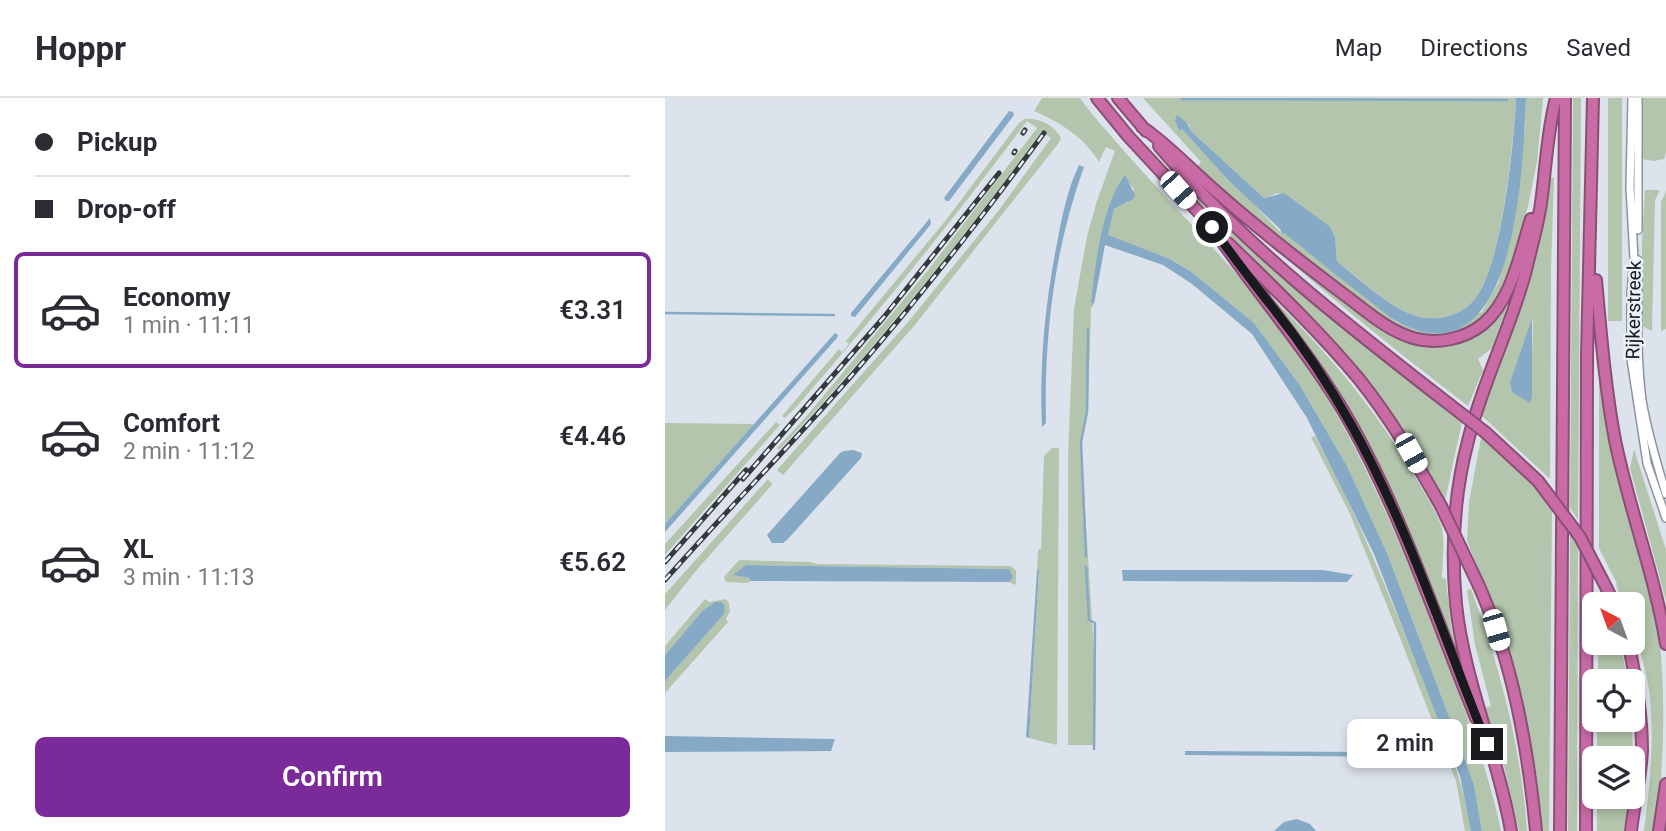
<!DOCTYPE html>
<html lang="en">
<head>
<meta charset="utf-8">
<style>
	body { margin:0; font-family:Roboto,sans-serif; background:#f2f2f3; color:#2b2b33; height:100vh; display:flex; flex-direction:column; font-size:26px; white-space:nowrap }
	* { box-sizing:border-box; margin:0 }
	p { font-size:23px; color:#7c7c81 }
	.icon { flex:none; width:38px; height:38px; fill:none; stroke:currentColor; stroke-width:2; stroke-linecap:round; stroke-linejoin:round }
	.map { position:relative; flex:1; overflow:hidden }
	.drawer { display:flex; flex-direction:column; background:#fff; width:665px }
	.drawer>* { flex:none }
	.banner { display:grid; align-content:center; height:154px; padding:0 35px; background:#fff }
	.needle { width:46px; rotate:319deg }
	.controls { position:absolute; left:917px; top:494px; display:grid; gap:14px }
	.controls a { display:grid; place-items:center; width:63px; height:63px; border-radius:10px; background:#fff; box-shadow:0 4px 10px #0003; font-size:35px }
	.end { position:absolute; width:32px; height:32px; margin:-16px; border:9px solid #181a1e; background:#fff; box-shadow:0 0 0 4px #fff }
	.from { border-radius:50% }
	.bubble { position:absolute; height:49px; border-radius:10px; background:#fff; box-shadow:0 4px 10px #0003; font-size:23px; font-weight:600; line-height:49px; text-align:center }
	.car { position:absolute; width:21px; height:42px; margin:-21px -10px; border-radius:9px; box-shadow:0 0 5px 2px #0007; background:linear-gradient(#fff 24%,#345 0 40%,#fff 0 76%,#345 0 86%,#fff 0) }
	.banner b { display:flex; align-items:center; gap:24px; height:66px; font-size:26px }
	.banner b+b { border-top:2px solid #e1e1e2 }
	.banner i { width:18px; height:18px; background:#2b2b33 }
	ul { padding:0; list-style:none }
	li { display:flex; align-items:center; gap:21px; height:116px; margin:0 14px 10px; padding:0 21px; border:4px solid transparent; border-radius:10px }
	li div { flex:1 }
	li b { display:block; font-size:26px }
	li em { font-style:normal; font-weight:600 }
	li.on { border-color:#7b2a9a }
	li>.icon { width:63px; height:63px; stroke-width:1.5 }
	.cta { display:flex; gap:14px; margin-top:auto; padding:14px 35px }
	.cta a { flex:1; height:80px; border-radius:10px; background:#7b2a9a; color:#fff; font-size:28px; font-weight:600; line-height:80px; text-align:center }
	header { display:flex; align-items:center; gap:42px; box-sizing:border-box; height:98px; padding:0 35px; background:#fff; border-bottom:2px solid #e1e1e2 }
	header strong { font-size:33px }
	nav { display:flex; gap:38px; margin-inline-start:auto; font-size:24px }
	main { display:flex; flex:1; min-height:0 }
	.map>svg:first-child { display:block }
	.green { fill:#b3c5ac; fill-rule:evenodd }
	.water { fill:#86aac6 }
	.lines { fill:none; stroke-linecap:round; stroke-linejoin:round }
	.stream { stroke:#86aac6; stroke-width:2.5 }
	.tertiary-casing { stroke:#8e949d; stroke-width:10 }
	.motorway-casing { stroke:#8b4f76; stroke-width:14 }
	.tertiary { stroke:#fff; stroke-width:7 }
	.motorway { stroke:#c96ba5; stroke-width:10 }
	.rail-casing { stroke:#35383c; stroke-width:5 }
	.rail { stroke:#eaf0fb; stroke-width:2.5; stroke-dasharray:8; stroke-linecap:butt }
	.motorway-bridge-casing { stroke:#8b4f76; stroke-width:14; stroke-linecap:butt }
	.motorway-bridge { stroke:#c96ba5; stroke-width:10 }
	.route { stroke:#181a1e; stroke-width:9 }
	.labels { text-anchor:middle; stroke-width:5; stroke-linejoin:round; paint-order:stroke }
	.street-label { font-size:19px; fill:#181a1e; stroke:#eaf0fb }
</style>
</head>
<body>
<header>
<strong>Hoppr</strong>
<nav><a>Map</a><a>Directions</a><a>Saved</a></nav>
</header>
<main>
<section class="drawer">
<div class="banner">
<b><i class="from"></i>Pickup</b>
<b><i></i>Drop-off</b>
</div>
<ul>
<li class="on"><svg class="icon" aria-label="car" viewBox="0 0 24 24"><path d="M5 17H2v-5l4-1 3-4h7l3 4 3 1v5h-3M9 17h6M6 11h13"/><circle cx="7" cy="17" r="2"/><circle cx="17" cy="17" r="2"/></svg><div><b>Economy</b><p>1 min · 11:11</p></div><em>€3.31</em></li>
<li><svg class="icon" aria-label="car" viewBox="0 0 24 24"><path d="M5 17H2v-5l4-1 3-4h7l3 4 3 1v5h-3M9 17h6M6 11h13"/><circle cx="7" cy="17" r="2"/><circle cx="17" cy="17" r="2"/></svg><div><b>Comfort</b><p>2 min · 11:12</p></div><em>€4.46</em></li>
<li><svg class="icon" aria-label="car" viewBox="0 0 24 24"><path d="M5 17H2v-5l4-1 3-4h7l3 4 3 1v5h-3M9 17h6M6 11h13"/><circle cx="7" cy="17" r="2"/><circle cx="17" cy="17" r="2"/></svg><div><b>XL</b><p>3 min · 11:13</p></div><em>€5.62</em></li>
</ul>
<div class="cta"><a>Confirm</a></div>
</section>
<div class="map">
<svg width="1001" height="733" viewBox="0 0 1001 733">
	<rect width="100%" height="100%" fill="#dde3ed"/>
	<path class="green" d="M377 0H415C428 19 444 35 459 53 508 109 561 160 607 219 682 315 728 425 771 537 796 602 822 665 836 733H817L809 687 791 637 722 455 682 368 634 286 589 225 528 175 505 161 442 138 449 111 463 104 469 91 461 82H456C440 122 431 162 426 205L429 206 426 211 423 310 416 349 431 585 430 647H403V359L409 211 422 138 432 103 450 53 441 49 434 64C419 39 396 25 369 13Z
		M478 0H851C848 46 837 169 809 202 794 220 767 225 745 216 723 207 692 179 672 163L670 139 613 95 599 100 526 33 524 26 512 30 514 32 517 31 562 81 581 98 617 136 619 134 732 224 766 235 817 214 834 183 860 31 861 0H878L872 64 863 108 838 197 817 224 790 238 751 239 716 222 567 103 532 69 536 64Z
		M908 0H916L913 422 905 410Z
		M943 0H957V223H943Z
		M973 0H1001V54L999 61 989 63 976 61Z
		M360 21C374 19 390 28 396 40L393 46 249 228 118 377 112 372 244 223 334 112 386 40 376 34C295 145 209 252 114 352L112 350 140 320 264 171 372 30 362 23C289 121 213 215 133 307L120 320 117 318 174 251 177 254 184 246 181 243 281 122 354 25Z
		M510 75C599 166 697 245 797 324L780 403 740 335 680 255 507 77Z
		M884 79 889 80 886 173 885 381 815 316ZM867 221H868L866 304 845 284Z
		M980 92H995L990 102 987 233 977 228V144Z
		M1001 93V231L996 233V104Z
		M571 116 731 236 792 242 836 209 841 211 827 250 813 261 818 272 803 308C723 247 646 184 571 116Z
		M600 193C658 249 710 310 751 380 759 395 770 411 776 427 781 442 777 465 777 480L781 481 786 528 797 578 714 375Z
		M934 285H936C949 367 978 444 993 525 1001 595 1000 664 990 733H979C985 686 990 639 984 591 979 562 968 535 968 506H959L951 487 952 486 934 450Z
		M111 324 115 327 0 457V446Z
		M0 325 89 326 0 426Z
		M650 338C691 413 722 492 754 571 775 626 797 675 806 733H800L791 683 735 540 685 416 646 339Z
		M816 340 864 383 887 411 884 733H877L872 680 862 625 850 576 837 533 802 443 804 404Z
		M387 350H394L392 647 364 640 374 473 372 472 373 452 376 451 379 358Z
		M969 351 1001 452V503L965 370Z
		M113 380 30 474 0 512V496L103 381 107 386Z
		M905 433 913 446 912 733H903Z
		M74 462 146 464 152 466 346 468 351 473V487L344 484V471L81 467 69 477 84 480 86 483 82 485 61 484 59 479Z
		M806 491C835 569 856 649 862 733H854L840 672 820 610 826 608 810 547 802 492Z
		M40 501 44 504 61 501 64 505 65 513 61 521 63 524 0 595V583L59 516 60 507 57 504H50L38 512 0 557V548Z
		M933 544H955L963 583H933Z
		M932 621H967L968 660H932Z
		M932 698H964L959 733H932Z"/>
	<path class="water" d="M851 0H861C858 65 853 283 737 226 724 220 713 209 702 201 674 180 647 157 619 135L617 136 615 131 562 81 517 31 514 33 510 22 512 17C519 22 523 25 526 33L599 100 619 95 664 128 670 139 672 163C691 179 723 207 745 216 767 225 794 220 809 202 837 169 849 45 851 0Z
		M344 13 348 14 349 17 284 103H281L279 100Z
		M414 67 419 69C389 152 379 238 381 325L377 329C374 267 380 206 392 145 397 119 402 92 414 67Z
		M460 77 470 97 468 101 449 111 443 137 505 161 528 175 589 225 634 286 682 368 722 455 791 637 809 687 817 733H806L795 678 709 456 642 320 587 236 527 186 498 167 440 147 429 206 426 205C430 169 437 106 460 77Z
		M265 120 266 126 190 219 186 218V215Z
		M867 220V299L865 305 847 294 845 284Z
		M170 235 173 237 172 240 0 434V426Z
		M188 352 197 355 196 360 122 442 118 445H107L102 437 175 355 179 353Z
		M81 467 344 471 348 479 344 484 86 483 84 480 68 477Z
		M372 472H374L364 640 361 639Z
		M457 472H658L688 477 682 484 458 483Z
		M50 504H57L60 507 59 516 0 583V557L38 512Z
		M0 638 170 641 166 653 0 654Z
		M714 643 751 645 758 655 755 659 520 657V653L709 654Z
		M632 721 645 726 651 733H609L619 724Z"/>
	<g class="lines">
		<path class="stream" d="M517 1 842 2
			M0 215 169 217
			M421 458 416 344 422 314 423 231
			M421 469 424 522 430 525 429 651"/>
		<g class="tertiary-casing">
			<path id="tertiary" d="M967 0 965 89 969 160 966 196V261L982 365 1001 420
				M973 0V132
				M973 162C973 208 971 256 977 302 982 334 992 365 1001 396"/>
		</g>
		<g class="motorway-casing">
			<path id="motorway" d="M432 0 463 38 552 134
				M453 0 481 33
				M477 29C502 46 522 68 545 88 587 126 632 161 677 195 699 211 721 232 748 240 771 247 800 241 818 226 847 202 855 155 866 121
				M494 48C582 151 691 234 798 317
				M547 129C592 196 647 256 687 328 738 420 771 522 811 620
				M563 145C608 189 654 233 694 281 726 321 751 364 776 408
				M931 182C936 236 940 289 950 342 964 411 990 477 1001 546
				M820 334 873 383
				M814 488C848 565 863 650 871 733
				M942 491 949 506
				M963 544C971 580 977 615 977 652 976 679 969 706 966 733
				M846 733C833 657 799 584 791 506 786 452 789 396 803 343 817 285 846 230 861 172 866 150 873 127 876 105 881 69 882 34 891 0
				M895 733 900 0
				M921 733 922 257 928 0
				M994 733 1001 686"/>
		</g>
		<use href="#tertiary" class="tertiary"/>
		<use href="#motorway" class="motorway"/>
		<g class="rail-casing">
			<path id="rail" d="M358 35 360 32
				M349 55 350 53
				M78 381 219 219 334 75
				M0 464 81 372
				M0 482C61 413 126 347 187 277 255 199 318 118 379 35"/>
		</g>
		<use href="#rail" class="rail"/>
		<g class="motorway-bridge-casing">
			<path id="motorway-bridge" d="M798 317 820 334
				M873 383 915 439 942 491
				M776 408 814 488"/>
		</g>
		<use href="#motorway-bridge" class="motorway-bridge"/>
	</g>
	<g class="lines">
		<path class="route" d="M547 129C565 155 584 179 604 205 635 243 663 285 687 328 743 429 779 540 822 646"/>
	</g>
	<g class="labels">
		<g class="street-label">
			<text transform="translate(968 212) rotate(-89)" y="7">Rijkerstreek</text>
		</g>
	</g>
</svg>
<div class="controls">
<a><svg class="needle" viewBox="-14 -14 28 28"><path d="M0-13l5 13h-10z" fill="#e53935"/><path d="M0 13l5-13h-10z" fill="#7c7c81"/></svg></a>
<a><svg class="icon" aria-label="locate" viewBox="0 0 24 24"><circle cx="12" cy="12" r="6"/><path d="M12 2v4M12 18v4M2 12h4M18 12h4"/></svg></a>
<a><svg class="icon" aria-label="layers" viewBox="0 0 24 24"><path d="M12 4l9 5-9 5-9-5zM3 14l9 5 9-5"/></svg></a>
</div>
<i class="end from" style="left:547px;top:129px"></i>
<i class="end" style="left:822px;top:646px"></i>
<div class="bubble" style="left:682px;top:621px;width:116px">2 min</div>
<i class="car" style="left:513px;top:92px;rotate:138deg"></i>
<i class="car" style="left:746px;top:355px;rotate:151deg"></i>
<i class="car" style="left:831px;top:532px;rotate:164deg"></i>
</div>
</main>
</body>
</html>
